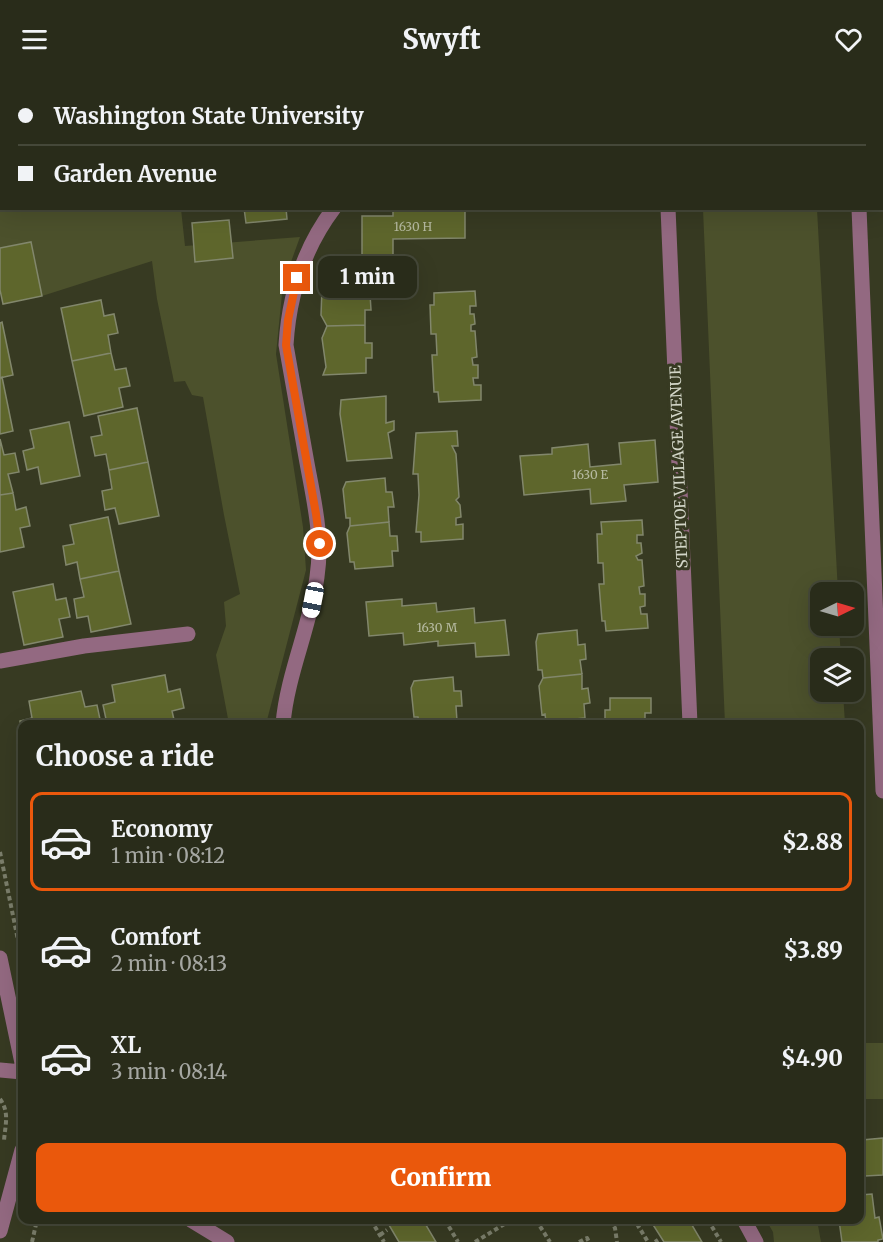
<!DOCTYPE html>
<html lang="en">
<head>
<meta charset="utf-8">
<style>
	body { margin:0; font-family:Merriweather,serif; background:#353827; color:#f1f3f6; height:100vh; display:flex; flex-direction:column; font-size:22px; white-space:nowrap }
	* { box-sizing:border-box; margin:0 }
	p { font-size:20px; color:#a5a7a2 }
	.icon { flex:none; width:33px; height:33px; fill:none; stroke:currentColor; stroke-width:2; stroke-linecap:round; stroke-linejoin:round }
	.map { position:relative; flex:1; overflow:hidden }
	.panel { position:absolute; left:18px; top:642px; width:846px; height:504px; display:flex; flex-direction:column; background:#292c1a; border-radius:12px; box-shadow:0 6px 24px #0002,0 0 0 2px #454839 }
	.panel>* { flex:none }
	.guide { position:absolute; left:0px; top:0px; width:884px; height:132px; box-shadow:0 6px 24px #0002,0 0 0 2px #454839; display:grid; align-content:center; height:132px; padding:0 18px; background:#292c1a }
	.needle { width:39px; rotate:85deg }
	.controls { position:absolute; left:810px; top:504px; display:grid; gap:12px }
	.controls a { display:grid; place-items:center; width:54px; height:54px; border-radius:12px; background:#292c1a; box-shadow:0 6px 24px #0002,0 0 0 2px #454839; font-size:30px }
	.end { position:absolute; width:27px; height:27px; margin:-14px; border:8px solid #ea580c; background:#fff; box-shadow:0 0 0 3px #fff }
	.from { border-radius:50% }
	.bubble { position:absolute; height:42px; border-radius:12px; background:#292c1a; box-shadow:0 6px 24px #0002,0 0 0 2px #454839; font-size:20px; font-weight:800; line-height:42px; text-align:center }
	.car { position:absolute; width:18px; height:36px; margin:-18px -9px; border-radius:8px; box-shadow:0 0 4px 2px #0007; background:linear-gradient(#fff 24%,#345 0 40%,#fff 0 76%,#345 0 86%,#fff 0) }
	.guide b { display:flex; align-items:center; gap:21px; height:57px; font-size:22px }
	.guide b+b { border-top:2px solid #454839 }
	.guide i { width:15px; height:15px; background:#f1f3f6 }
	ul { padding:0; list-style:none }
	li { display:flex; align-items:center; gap:18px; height:99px; margin:0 12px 9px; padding:0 6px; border:3px solid transparent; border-radius:12px }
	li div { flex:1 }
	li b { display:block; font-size:22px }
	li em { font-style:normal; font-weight:800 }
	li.selected { border-color:#ea580c }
	li>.icon { width:54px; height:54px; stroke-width:1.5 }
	h2 { padding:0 18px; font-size:27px; line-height:72px }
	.cta { display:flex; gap:12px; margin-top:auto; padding:12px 18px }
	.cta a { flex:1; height:69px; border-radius:12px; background:#ea580c; color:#fff; font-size:24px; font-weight:800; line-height:69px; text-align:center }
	header { display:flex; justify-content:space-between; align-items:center; height:78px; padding:0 18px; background:#292c1a; font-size:27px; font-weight:800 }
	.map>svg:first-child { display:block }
	.green { fill:#4c512c }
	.building { fill:#5e662c; stroke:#82876c; stroke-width:1.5 }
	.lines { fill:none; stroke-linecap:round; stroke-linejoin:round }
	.path { stroke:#7b7e6b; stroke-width:4; stroke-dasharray:4.5 3; stroke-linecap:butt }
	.minor { stroke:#936981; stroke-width:15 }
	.route { stroke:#ea580c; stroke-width:8 }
	.labels { text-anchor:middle; stroke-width:6; stroke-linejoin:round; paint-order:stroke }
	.number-label { font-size:12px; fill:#b6baa1 }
	.street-label { font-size:15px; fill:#d3d6c8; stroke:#373a22 }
</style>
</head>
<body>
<header><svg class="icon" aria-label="menu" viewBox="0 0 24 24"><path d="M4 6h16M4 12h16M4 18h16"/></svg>Swyft<svg class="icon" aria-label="heart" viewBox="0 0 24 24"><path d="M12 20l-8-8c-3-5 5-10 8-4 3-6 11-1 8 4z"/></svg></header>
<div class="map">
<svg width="883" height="1164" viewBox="0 0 883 1164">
	<rect width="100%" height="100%" fill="#373a22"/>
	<path class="green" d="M696 0H811V1L696 2Z
		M0 57H1L2 130 181 131 185 168 300 159 283 206 276 276 303 449 306 492 266 646H229L216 577 226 548 224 524 240 516 224 437 203 319 192 317 185 303 174 304 157 221 152 183 42 218 31 164 0 170Z
		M703 131H817L838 514H820V548H839L841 580H820V614H843L845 646H725Z
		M860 896 865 965H883V1021H860Z
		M766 1142H817L821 1164H774L773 1154Z"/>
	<path class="building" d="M126 0H167L168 2H126Z
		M246 0H289V2H229Z
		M244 130H286L287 141 246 145Z
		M393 130H465V160L393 161V177L362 178V138H393Z
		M229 142 233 180 195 184 192 145Z
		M31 164 42 218 3 226 0 212V170Z
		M363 202V216H370L371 232H365V247L327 248 321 237 322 211 325 204Z
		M475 213 476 228H470V236H474L475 246 471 247V253H475L477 279 472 280 473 287H478V300H473L474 307H481V322L439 324 438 314H434L432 277H437L436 256H431L430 227H434V215Z
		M101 222 104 238 114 236 118 255 108 257 111 275 72 283 61 230Z
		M2 244 13 297 0 300V245Z
		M365 247V265H372V280H366V295L323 297 326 289 322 260 327 248Z
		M111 275 115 292 126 290 130 308 119 310 123 329 84 338 72 283Z
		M2 299 13 353 0 356V300Z
		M386 318V345L394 343V352L388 355 392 380 347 383 340 336 341 322Z
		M137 330 148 384 109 392 106 376 95 378 91 359 102 357 98 338Z
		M69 344 80 398 41 406 38 389 27 392 23 373 34 370 30 352Z
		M457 353 458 368H452L456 376 459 419 456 422 460 427 461 439 456 440V447L463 446V461L421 464V454H416L419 417 418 396H413L416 355Z
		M0 361 4 377 15 375 19 394 8 396 13 415 0 417Z
		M655 362 658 404 624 407 626 423 591 426 590 411 524 417 520 378 552 376V370L588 366 590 389 621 386 619 365Z
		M148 384 159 438 119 446 115 430 105 432 102 413 112 411 109 392Z
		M385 400 386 414H392L394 429H388L389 444 350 448V440H346L343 411 346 404Z
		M13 415 16 432 26 429 30 448 20 450 24 469 0 474V417Z
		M108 439 119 493 80 501 77 484 66 487 63 468 74 466 70 447Z
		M642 442 643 457H637V465H641L642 475 636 478 638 482H642L644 508 639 509 640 516H645V528L640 529 641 536H647L648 550 606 553 605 543H602L599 506H604L603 485H598L597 456H602L601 444Z
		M389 444 390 458H397L398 473H392L393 488 355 491 354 484H350L347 455 350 448Z
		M119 493 131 546 91 554 88 538 77 540 74 521 84 519 80 501Z
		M53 506 56 522 66 520 70 539 59 541 63 559 24 567 13 514Z
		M402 521V528L436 525 437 534 474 530 475 545 505 542 509 577 476 579 475 565 438 568V563L404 567 403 555 369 558 366 524Z
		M577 552 578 567 585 566 586 581 580 582 582 596 543 600 542 592H538L536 564 538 556Z
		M582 596V611L588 610 590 625 584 626 585 640 546 644 545 636 542 637 539 608 543 600Z
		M165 597 168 614 180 611 184 630 172 633 175 646H120V645L107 646 103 627 115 624 112 607Z
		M453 599 454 613H461L462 628H456L457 643 419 646 418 639H414L411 610 414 603Z
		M81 613 85 629 97 627 101 646H22V656L20 643 32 640 29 623Z
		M610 620H651V635H645V643H649V646H605V632H610Z
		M883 1060V1097L865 1098 862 1062Z
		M872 1116 875 1140 879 1139 883 1161 878 1162V1164H842L839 1142H860V1117Z
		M386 1142H423L436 1164H399Z
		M650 1142H689L702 1164H664Z"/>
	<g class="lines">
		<path class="path" d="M0 774 19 867 22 870
			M0 1021C10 1035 5 1047 4 1063
			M371 1142 384 1164
			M445 1142 458 1164
			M536 1142 550 1164
			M610 1142 615 1150 617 1164
			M708 1142 721 1164
			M637 1146 648 1164
			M380 1157 387 1152
			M32 1164 37 1142
			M475 1164 511 1142
			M579 1164 587 1160 589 1164
			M655 1164 658 1162"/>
		<path class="minor" d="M662 0V2
			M854 0V2
			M882 40H883
			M668 130 690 646
			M859 130 883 713
			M0 583 84 568 188 556
			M283 646C287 597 310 549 317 499 323 460 314 423 307 385 300 346 293 307 286 267 289 218 303 171 334 130
			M0 880 22 985
			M0 992 22 994
			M191 1142 227 1164
			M744 1142 756 1164
			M0 1153 22 1072"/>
	</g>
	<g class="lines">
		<path class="route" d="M297 200 288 242 286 267 316 436 320 466"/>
	</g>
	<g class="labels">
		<g class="number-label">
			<text x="413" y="153">1630 H</text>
			<text x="590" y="401">1630 E</text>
			<text x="437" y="554">1630 M</text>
		</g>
		<g class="street-label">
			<text transform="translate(679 389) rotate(-92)" y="5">STEPTOE VILLAGE AVENUE</text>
		</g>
	</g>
</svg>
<div class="controls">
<a><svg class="needle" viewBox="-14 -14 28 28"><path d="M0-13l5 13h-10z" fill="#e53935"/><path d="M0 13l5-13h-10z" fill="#a5a7a2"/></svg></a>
<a><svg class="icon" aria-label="layers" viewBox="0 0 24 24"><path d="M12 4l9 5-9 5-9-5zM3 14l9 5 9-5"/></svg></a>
</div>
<i class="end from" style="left:320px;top:466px"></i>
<i class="end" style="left:297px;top:200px"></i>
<div class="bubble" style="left:318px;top:178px;width:99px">1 min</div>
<i class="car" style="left:313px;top:522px;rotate:191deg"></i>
<div class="guide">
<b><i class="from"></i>Washington State University</b>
<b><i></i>Garden Avenue</b>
</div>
<section class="panel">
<h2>Choose a ride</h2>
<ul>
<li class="selected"><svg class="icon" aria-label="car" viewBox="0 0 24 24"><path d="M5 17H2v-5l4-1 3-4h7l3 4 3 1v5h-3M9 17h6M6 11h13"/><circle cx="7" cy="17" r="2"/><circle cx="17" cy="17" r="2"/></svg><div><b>Economy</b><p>1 min · 08:12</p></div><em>$2.88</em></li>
<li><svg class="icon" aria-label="car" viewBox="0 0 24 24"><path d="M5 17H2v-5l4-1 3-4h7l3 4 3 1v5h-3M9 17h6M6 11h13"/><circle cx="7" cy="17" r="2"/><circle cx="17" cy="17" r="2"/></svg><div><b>Comfort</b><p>2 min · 08:13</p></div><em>$3.89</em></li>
<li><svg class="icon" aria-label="car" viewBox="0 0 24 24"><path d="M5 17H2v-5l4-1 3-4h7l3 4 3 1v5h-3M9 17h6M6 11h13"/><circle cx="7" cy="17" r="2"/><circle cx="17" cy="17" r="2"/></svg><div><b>XL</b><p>3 min · 08:14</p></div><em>$4.90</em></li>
</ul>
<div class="cta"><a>Confirm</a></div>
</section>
</div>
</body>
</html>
